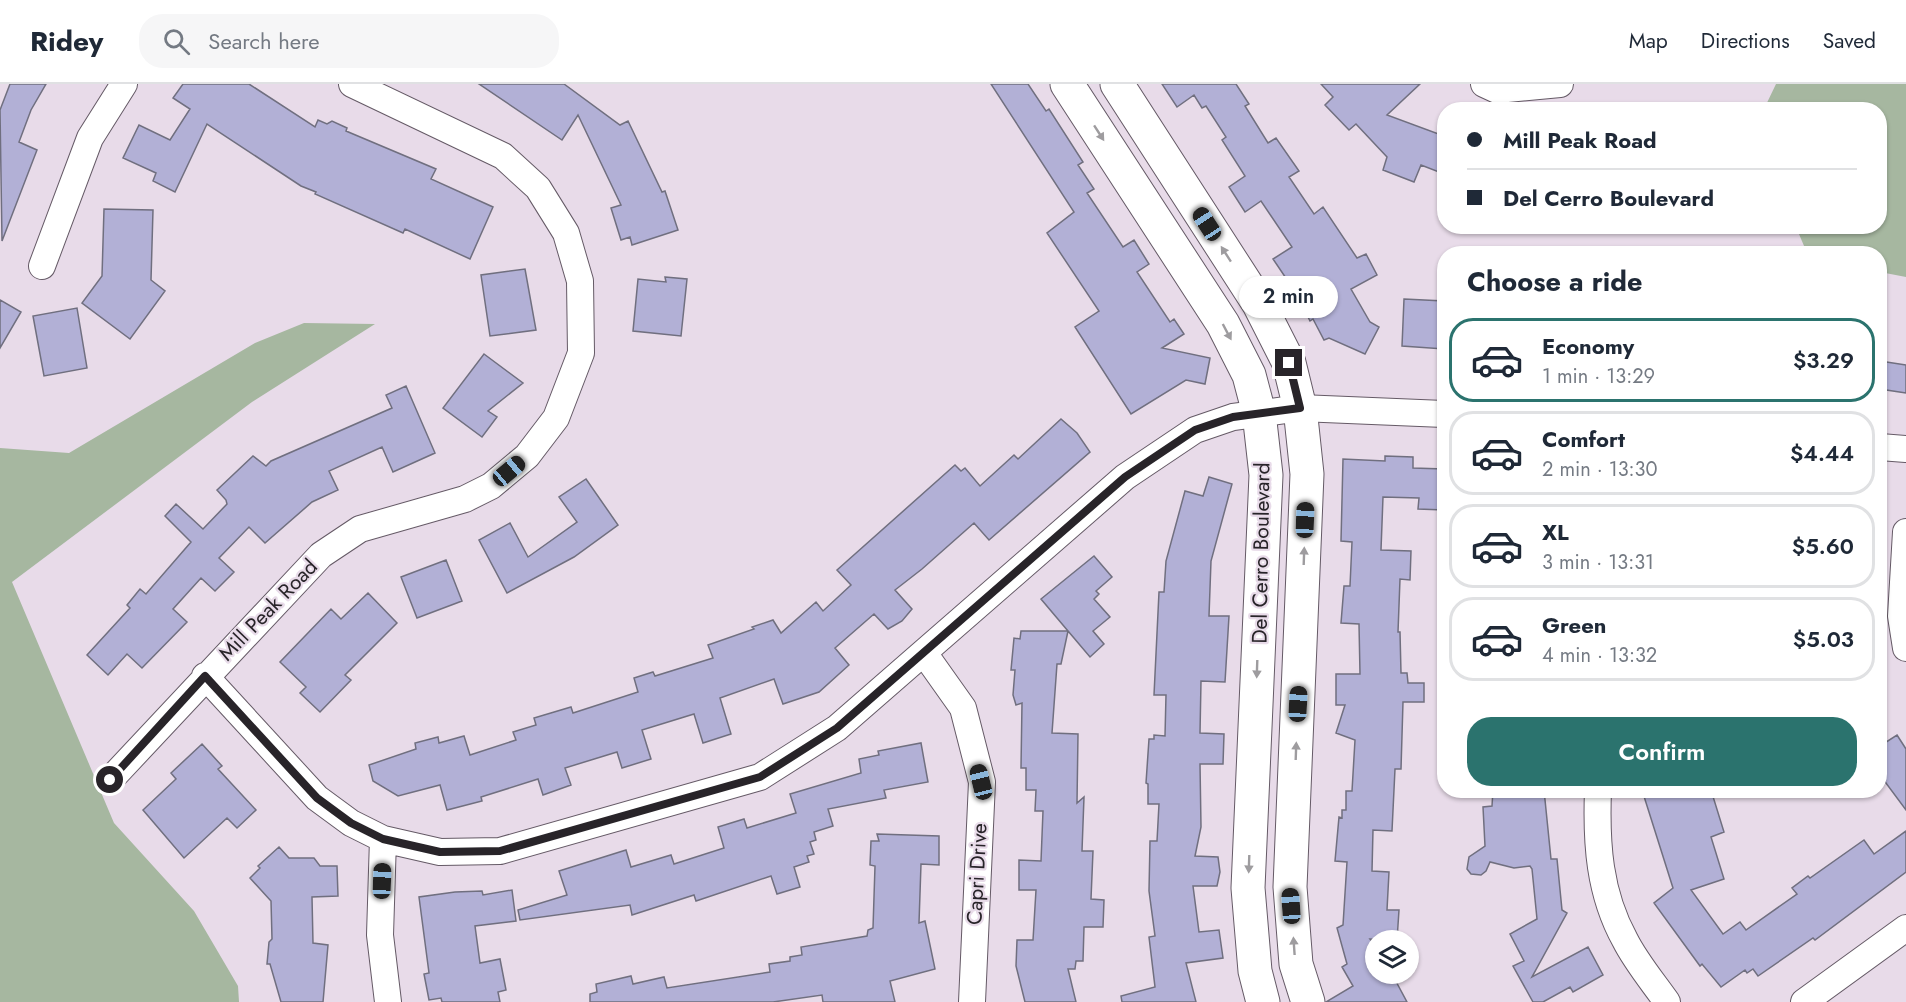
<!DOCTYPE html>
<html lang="en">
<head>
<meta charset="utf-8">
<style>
	body { margin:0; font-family:Jost,sans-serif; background:#f6f6f7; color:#1f2937; height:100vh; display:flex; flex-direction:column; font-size:22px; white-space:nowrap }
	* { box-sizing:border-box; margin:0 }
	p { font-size:20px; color:#747a83 }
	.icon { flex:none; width:33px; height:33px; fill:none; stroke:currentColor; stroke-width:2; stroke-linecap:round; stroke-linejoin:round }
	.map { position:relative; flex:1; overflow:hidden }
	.drawer { position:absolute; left:1437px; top:162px; width:450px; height:552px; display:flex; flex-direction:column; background:#fff; border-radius:24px; box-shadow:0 2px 4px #0004 }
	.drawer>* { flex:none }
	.top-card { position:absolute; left:1437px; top:18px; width:450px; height:132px; border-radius:24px; box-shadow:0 2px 4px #0004; display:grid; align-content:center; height:132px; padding:0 30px; background:#fff }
	.tools { position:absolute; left:1365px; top:846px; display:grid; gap:12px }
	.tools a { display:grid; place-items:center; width:54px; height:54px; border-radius:50%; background:#fff; box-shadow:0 2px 4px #0004; font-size:30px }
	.end { position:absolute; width:27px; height:27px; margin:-14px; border:8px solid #282429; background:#fff; box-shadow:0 0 0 3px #fff }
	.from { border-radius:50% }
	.bubble { position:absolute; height:42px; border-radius:21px; background:#fff; box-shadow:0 2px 4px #0004; font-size:20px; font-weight:600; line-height:42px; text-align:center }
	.car { position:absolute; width:18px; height:36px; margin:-18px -9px; border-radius:8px; box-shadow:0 0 4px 2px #0007; background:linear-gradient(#222 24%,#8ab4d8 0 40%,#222 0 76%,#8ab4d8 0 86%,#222 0) }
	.top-card b { display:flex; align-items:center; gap:21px; height:57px; font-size:22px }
	.top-card b+b { border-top:2px solid #e0e1e3 }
	.top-card i { width:15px; height:15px; background:#1f2937 }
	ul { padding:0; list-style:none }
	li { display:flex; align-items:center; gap:18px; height:84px; margin:0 12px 9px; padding:0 18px; border:3px solid #e0e1e3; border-radius:24px }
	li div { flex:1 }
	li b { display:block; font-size:22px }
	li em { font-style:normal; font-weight:600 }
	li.current { border-color:#2b736e }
	li>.icon { width:54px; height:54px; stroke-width:1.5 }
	h2 { padding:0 30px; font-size:27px; line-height:72px }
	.button { display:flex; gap:12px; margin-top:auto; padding:12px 30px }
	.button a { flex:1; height:69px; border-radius:24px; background:#2b736e; color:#fff; font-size:24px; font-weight:600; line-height:69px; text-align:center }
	header { display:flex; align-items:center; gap:36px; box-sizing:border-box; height:84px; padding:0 30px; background:#fff; border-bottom:2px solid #e0e1e3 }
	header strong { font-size:28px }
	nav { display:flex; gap:33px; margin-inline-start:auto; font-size:21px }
	.search { width:420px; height:54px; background:#f6f6f7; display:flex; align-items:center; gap:15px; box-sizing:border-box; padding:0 21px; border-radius:24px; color:#747a83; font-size:22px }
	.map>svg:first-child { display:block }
	.green { fill:#a6b7a0 }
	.building { fill:#b2b0d6; stroke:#706f7f; stroke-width:1.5 }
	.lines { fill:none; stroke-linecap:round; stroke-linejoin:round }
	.minor-casing { stroke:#655a66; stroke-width:28 }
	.tertiary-casing { stroke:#655a66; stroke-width:35 }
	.minor { stroke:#fff; stroke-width:26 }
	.tertiary { stroke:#fff; stroke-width:33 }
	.oneway { fill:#9e9c9f }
	.route { stroke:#282429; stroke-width:8 }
	.labels { text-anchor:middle; stroke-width:4.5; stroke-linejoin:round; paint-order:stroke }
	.street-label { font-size:21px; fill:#282429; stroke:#e8dbe9 }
</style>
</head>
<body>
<header>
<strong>Ridey</strong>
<div class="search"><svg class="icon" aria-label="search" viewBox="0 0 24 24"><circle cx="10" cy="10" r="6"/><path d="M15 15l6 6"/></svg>Search here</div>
<nav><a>Map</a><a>Directions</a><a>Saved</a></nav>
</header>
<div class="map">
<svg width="1906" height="918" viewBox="0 0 1906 918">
	<rect width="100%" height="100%" fill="#e8dbe9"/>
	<path class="green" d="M1776 0H1906V193L1880 188V170L1807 169 1796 143 1880 142V26L1764 25Z
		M304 239 375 240 252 318 12 498 114 739 194 827 238 902 239 918H0V364L69 369 255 259Z"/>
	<path class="building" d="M10 0H46L31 26 19 58 37 66 2 157 0 26Z
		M183 0H249L315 43 318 36 327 40 332 37 347 44 346 47 436 85 431 95 493 123 470 175 405 145 403 149 315 110 316 108 301 102 207 40 175 108 153 97 156 89 123 74 139 41 170 56 190 25 173 14Z
		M479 0H564L620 41 628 37 662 108 665 107 678 146 632 161 630 153 621 156 611 124 621 121 578 31 562 56Z
		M991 0H1028L1046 27 1049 25 1083 78 1078 81 1094 105 1087 109 1123 163 1134 156 1149 180 1137 188 1170 238 1174 235 1184 250 1162 264 1210 274 1205 300 1186 296 1131 330 1075 243 1099 227 1047 149 1074 128Z
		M1162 0H1236L1249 20 1245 22 1268 59 1276 54 1299 87 1289 93 1314 130 1323 123 1357 174 1366 170 1377 191 1351 205 1370 238 1379 243 1365 270 1329 254 1324 256 1313 235 1310 237 1296 209 1273 175 1292 163 1261 117 1245 128 1229 103 1245 92 1222 56 1226 53 1206 22 1202 24 1194 11 1177 23Z
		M1321 0H1420L1387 31 1444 52V90L1421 81 1414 98 1383 86 1387 73 1356 40 1349 46 1325 21 1333 13Z
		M104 125 153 126 151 196 165 207 130 255 82 219 102 192Z
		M525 185 536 246 490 252 481 191Z
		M665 193 687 195 681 252 633 247 638 195 666 198Z
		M1404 215 1444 217V265L1402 262Z
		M0 216 21 228 0 264Z
		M77 224 87 284 44 292 33 232Z
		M484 270 523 299 488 327 497 333 482 353 443 324Z
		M1880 277 1906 281V309L1880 305Z
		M406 302 435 369 393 388 382 363 329 387 338 406 312 418 265 459 249 443 219 474 234 488 215 507 201 494 173 525 187 538 142 584 127 570 108 591 87 571 130 524 127 521 140 505 146 510 191 458 165 432 176 420 203 445 227 420 226 416 217 406 253 372 266 382 271 377 392 324 386 311Z
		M1061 335 1077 349 1090 368 989 456 974 439 922 485 895 506 912 525 902 537 888 545 874 530 835 564 849 581 819 608 783 620 774 595 720 614 731 650 703 659 694 630 642 646 651 675 622 684 617 668 565 684 571 701 543 711 538 695 481 713 482 717 447 726 440 701 398 712 373 697 369 681 416 665 415 659 438 653 439 659 464 652 470 671 516 656 513 648 536 641 534 634 571 623 573 629 638 608 634 594 653 588 655 592 713 574 708 561 754 545 752 543 773 536 781 549 816 518 823 527 851 501 837 486 955 381 961 387 965 384 980 402 1014 371 1018 375Z
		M1385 372 1413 373V384L1444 385V426L1418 425 1419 414 1383 413 1381 466 1411 467 1410 496 1400 495 1398 548H1400L1401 589H1407L1408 599H1424V618H1403L1401 685H1395L1392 747 1373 746 1372 787 1389 788 1387 826H1399L1397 856 1370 855 1376 863V890H1392L1407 918H1326L1353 902 1342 883 1347 880 1337 844 1343 841 1347 778 1335 777 1339 733 1342 734V726H1346V707H1352L1355 656 1336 649 1345 621H1336V590H1360L1359 540 1341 539 1344 502H1350L1352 458 1341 457 1343 375 1385 377Z
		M1209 393 1232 400 1211 477 1209 532H1229L1225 598 1201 597 1200 649 1224 650 1223 680H1200L1201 743 1195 772 1218 773 1220 788 1217 802H1193L1199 848 1219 846 1223 874 1186 879 1196 918H1122L1121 912 1155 903 1149 853 1155 852 1149 807 1150 757H1157L1159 720H1148V700L1146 699 1149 655H1154V651L1165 652 1166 611H1154L1159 508H1164L1166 477 1185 407 1203 412Z
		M586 395 618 441 574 473 507 509 479 456 510 439 528 473 577 438 559 413Z
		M1094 472 1112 493 1096 507 1099 510 1094 515 1110 533 1093 547 1104 560 1090 573 1068 547 1061 580H1057L1052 649 1078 650 1077 719 1084 713 1082 767H1093L1091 815 1104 816 1103 843H1084L1083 877H1076L1075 885H1068L1076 918H1025L1016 882 1017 856H1033L1036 806H1019V776L1041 777 1043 727H1035L1036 706H1026V684H1021L1022 619 1016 621 1013 611 1015 586H1011L1014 554 1020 555 1021 547H1068L1041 515Z
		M446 476 462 517 417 534 401 493Z
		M368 509 397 539 345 591 351 596 320 628 300 609 306 603 280 578 331 525 341 535Z
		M1897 651 1906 665V726L1880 691V662Z
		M921 659 928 698 884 706 886 714 828 725 833 742 814 748 816 756 810 758 814 770 807 772 809 778 794 783 800 803 777 810 771 792 696 817 694 811 632 831 630 821 520 836 518 826 567 811 559 787 626 766 631 783 671 771 674 780 724 764 718 743 744 735 747 744 796 729 790 710 861 689 859 675 879 671 878 667Z
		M202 660 222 682 218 685 256 726 237 744 227 734 184 774 143 726 176 695 171 689Z
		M1493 706H1544L1551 775H1557L1562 826 1567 829 1532 893 1588 863 1603 891 1573 908 1570 903 1543 918H1533L1513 882 1524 877 1510 850 1537 835 1532 785 1530 782 1514 784 1490 778 1486 787 1481 791 1471 790 1467 785 1469 773 1485 762 1483 723 1492 722Z
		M1642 706H1711L1724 748 1711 753 1724 795 1691 806 1723 850 1740 838 1746 846 1797 810 1792 804 1808 792 1810 794 1864 756 1874 770 1906 747V788L1815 856 1813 854 1758 892 1753 885 1747 889 1745 886 1721 903 1702 880 1700 882 1654 819 1673 804Z
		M877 750 939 752V781L921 780 919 839 925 837 935 885 890 897 895 918H823L822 911 773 918H590V910L597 908 596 900 631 892 633 900 664 893 667 904 770 888 769 880 790 877V873L802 871 801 863 867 852 868 846 873 844 875 782 870 781 871 757H879Z
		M279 763 289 774H314L320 782H337L338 812 312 813 313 859 328 861 323 918H281L270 880H267L269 858 272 855 271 817 250 794 260 784 258 782Z
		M512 806 516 837 475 842 480 879 500 875 506 906 498 908 500 918H442L441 914 429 916 424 890 429 889 419 813 455 808 482 807 483 811Z"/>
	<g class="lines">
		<g class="minor-casing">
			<path id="minor" d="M1484 0 1497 6 1560 0
				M42 182 90 54 124 0
				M1880 363 1906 365
				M1906 448 1901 532 1906 564
				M924 569 963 624 982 698 972 918
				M205 592 317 714 351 739 383 755 440 768 500 767 760 693 837 644 1125 393 1195 346 1233 333 1300 324 1444 330
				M110 696 321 471 360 445 465 415 491 402 527 372 556 334 581 269 580 197 566 149 538 104 503 72 352 0
				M1598 706C1596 759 1599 809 1625 856 1636 878 1653 898 1667 918
				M383 755 380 851 388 918
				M1804 918 1906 844"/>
		</g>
		<g class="tertiary-casing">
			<path id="tertiary" d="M1067 0 1223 240 1249 291 1259 329 1266 391 1248 804 1255 887 1263 918
				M1117 0 1259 220 1289 279 1300 324 1307 390 1290 803 1296 880 1308 918"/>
		</g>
		<use href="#minor" class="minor"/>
		<use href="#tertiary" class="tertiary"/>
	</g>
	<defs><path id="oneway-solid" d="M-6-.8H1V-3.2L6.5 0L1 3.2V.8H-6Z" transform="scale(1.5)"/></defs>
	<g class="oneway">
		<use href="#oneway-solid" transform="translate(1099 49) rotate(57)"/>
		<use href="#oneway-solid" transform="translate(1226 170) rotate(-123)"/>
		<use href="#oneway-solid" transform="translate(1227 248) rotate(62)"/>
		<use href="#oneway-solid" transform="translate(1304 472) rotate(-88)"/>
		<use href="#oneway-solid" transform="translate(1257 585) rotate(92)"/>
		<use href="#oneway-solid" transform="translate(1296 667) rotate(-88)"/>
		<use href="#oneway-solid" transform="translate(1249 780) rotate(92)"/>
		<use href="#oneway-solid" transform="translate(1294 862) rotate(-94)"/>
	</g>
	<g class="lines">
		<path class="route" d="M110 696 205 592 317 714 351 739 383 755 440 768 500 767 760 693 837 644 1125 393 1195 346 1233 333 1300 324 1289 279"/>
	</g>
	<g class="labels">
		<g class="street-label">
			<text transform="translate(1261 469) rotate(-89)" y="7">Del Cerro Boulevard</text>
			<text transform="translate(268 526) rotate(-46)" y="7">Mill Peak Road</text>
			<text transform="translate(977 790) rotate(-87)" y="7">Capri Drive</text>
		</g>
	</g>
</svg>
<div class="tools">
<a><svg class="icon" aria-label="layers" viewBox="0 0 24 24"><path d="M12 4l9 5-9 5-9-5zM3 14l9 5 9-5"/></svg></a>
</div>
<i class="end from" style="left:110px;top:696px"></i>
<i class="end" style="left:1289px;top:279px"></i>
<div class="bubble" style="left:1239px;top:192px;width:99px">2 min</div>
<i class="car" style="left:1207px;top:140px;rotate:327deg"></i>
<i class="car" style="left:509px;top:387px;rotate:50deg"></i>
<i class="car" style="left:1305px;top:436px;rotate:2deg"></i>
<i class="car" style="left:1298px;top:620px;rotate:3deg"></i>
<i class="car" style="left:981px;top:698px;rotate:346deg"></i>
<i class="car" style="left:382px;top:797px;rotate:2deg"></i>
<i class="car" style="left:1291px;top:822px;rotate:356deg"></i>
<div class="top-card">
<b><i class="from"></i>Mill Peak Road</b>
<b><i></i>Del Cerro Boulevard</b>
</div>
<section class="drawer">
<h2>Choose a ride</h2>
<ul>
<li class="current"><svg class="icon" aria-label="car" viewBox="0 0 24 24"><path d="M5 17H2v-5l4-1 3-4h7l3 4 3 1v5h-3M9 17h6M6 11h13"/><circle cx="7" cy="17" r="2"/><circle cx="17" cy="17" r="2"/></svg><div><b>Economy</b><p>1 min · 13:29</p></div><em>$3.29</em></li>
<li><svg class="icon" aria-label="car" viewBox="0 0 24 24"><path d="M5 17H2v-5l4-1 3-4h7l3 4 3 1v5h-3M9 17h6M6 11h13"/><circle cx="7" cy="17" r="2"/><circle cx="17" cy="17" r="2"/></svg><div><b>Comfort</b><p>2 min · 13:30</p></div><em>$4.44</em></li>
<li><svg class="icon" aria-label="car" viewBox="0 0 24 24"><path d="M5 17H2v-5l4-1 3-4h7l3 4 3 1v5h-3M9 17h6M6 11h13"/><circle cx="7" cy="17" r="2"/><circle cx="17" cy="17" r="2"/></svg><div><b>XL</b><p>3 min · 13:31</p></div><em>$5.60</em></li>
<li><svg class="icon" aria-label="car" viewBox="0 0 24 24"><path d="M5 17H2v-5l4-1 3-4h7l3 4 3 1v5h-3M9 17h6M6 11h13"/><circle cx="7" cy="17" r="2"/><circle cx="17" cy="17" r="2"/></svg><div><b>Green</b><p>4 min · 13:32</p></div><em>$5.03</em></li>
</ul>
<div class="button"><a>Confirm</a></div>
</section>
</div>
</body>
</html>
